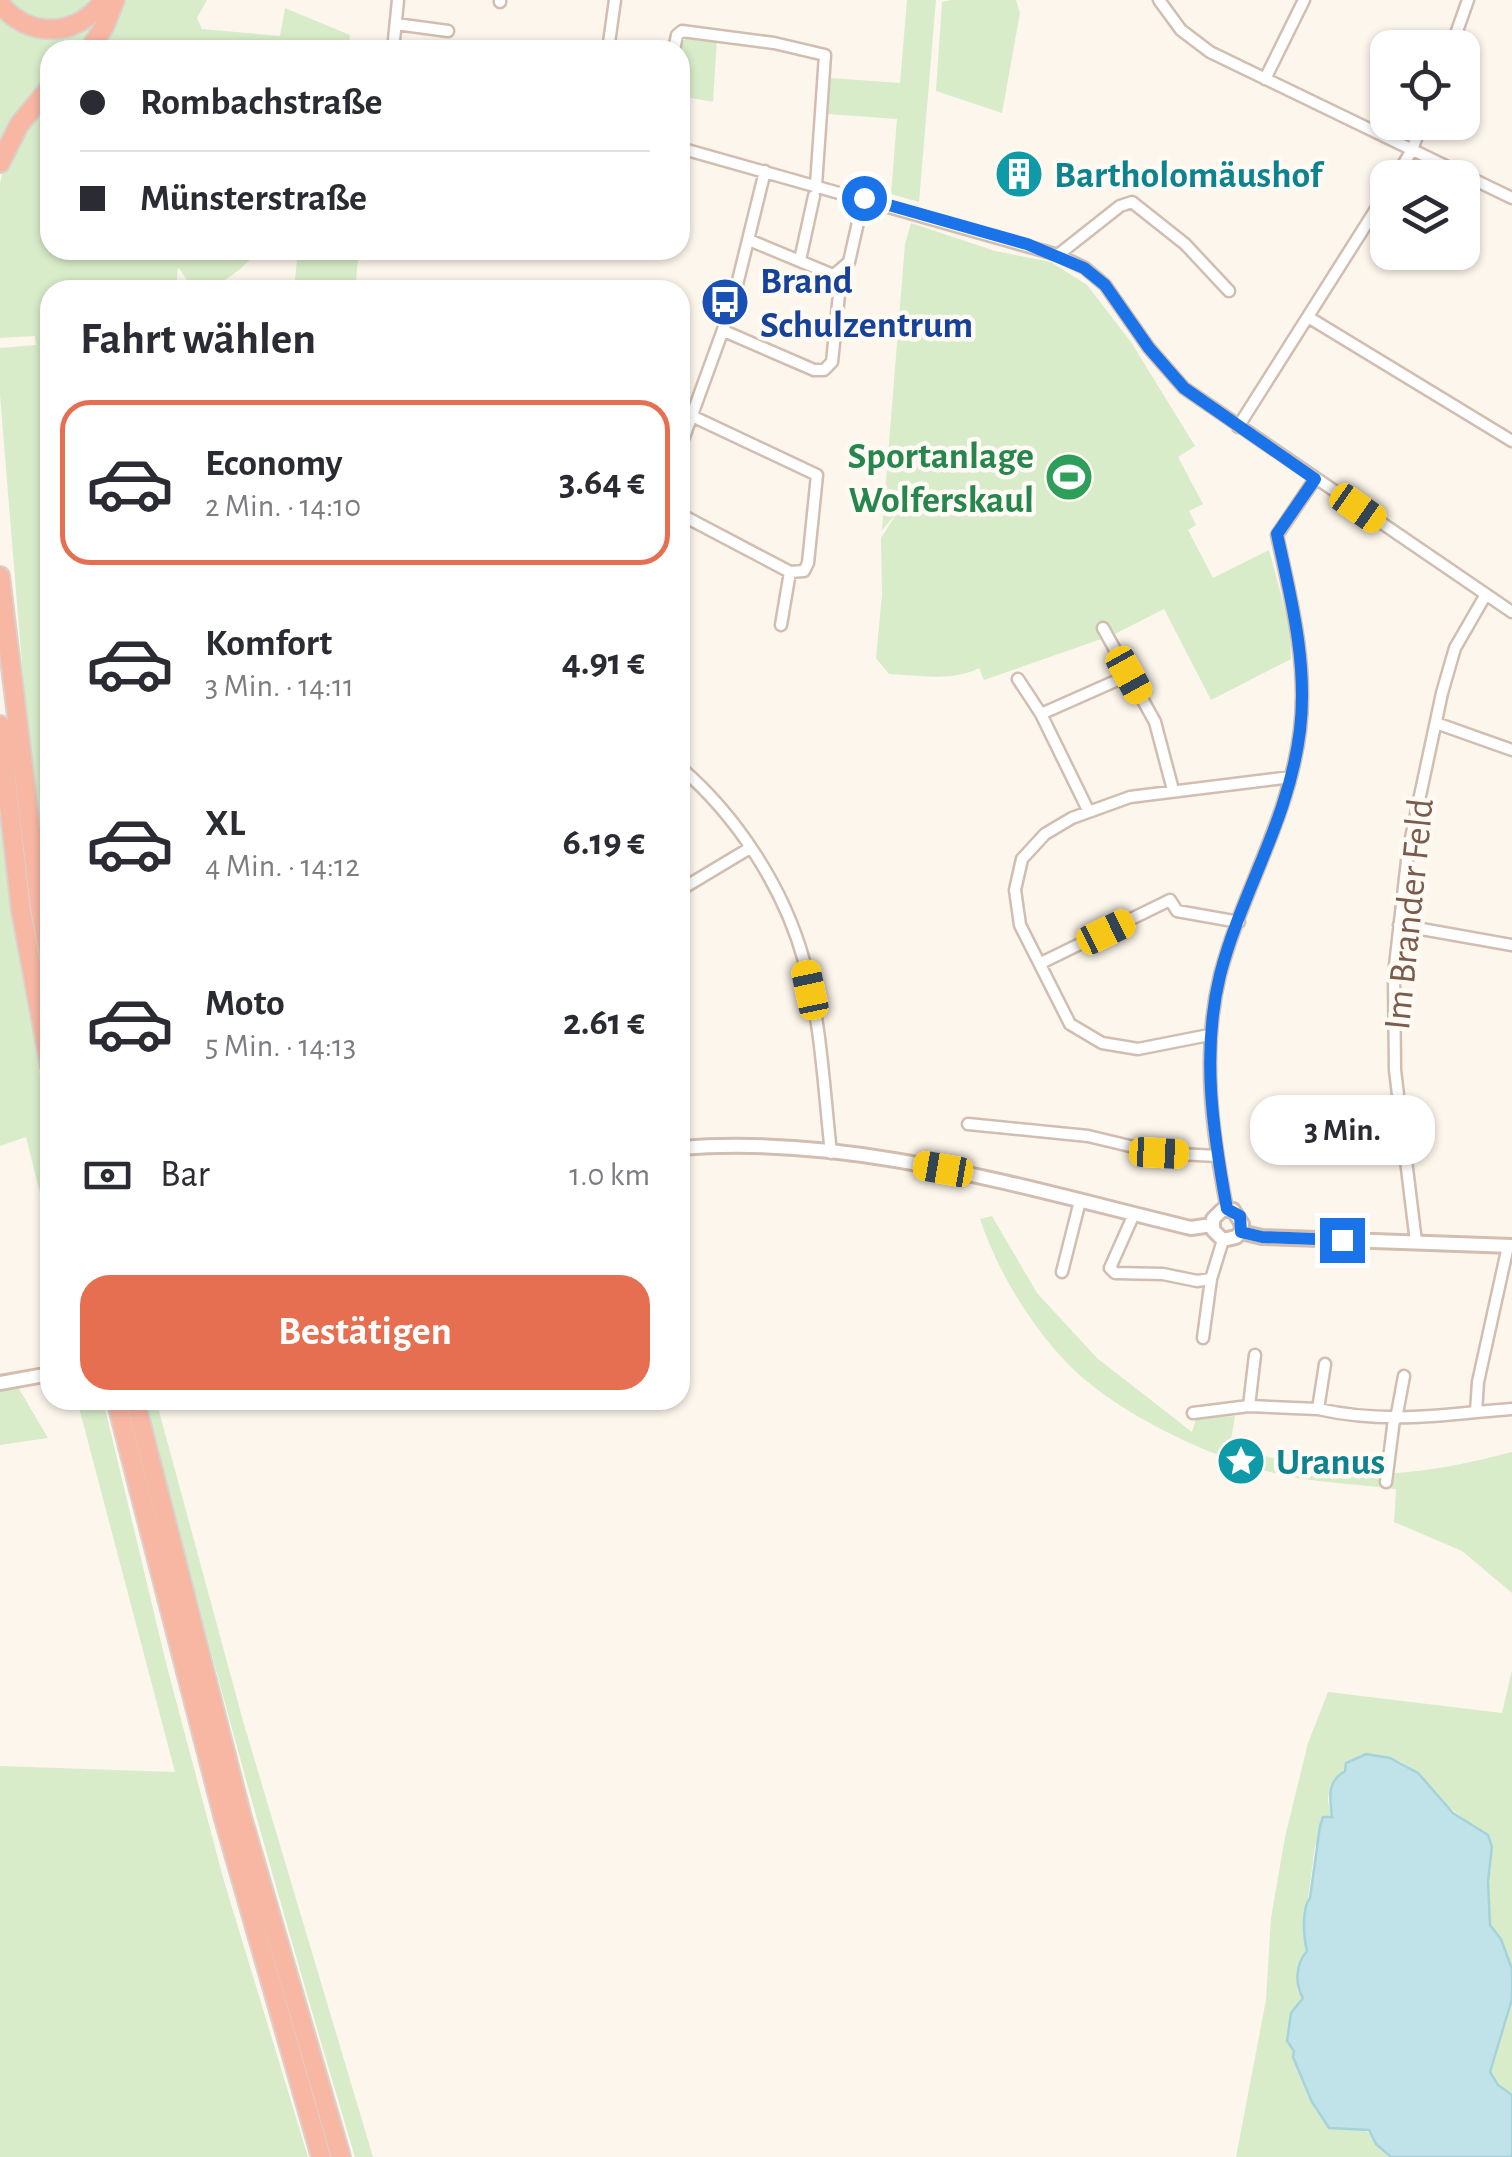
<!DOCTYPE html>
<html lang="de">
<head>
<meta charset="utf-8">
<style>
	body { margin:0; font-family:"Alegreya Sans",sans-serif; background:#f7f7f7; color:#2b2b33; height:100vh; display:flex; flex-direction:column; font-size:38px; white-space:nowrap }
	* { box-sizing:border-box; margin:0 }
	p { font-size:32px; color:#7c7c81 }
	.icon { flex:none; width:55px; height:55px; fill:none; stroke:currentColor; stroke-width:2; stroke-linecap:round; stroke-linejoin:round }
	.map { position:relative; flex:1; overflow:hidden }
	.panel { position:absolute; left:40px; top:280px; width:650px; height:1130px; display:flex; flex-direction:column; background:#fff; border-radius:30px; box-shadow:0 2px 8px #0004 }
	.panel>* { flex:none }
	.hud { position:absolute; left:40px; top:40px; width:650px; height:220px; border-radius:30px; box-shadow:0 2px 8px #0004; display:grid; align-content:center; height:220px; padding:0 40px; background:#fff }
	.tools { position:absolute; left:1370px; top:30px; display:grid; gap:20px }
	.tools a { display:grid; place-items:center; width:110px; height:110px; border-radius:20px; background:#fff; box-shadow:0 2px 8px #0004; font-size:50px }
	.end { position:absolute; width:45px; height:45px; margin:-22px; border:12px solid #1a73e8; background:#fff; box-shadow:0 0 0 5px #fff }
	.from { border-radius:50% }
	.bubble { position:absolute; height:70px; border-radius:30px; background:#fff; box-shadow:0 2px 8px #0004; font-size:32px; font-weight:700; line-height:70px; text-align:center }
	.car { position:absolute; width:30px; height:60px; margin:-30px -15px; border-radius:12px; box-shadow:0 0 8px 2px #0007; background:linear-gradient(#f5c518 24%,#345 0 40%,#f5c518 0 76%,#345 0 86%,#f5c518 0) }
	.hud b { display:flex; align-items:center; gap:35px; height:95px; font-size:38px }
	.hud b+b { border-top:2px solid #e1e1e2 }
	.hud i { width:25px; height:25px; background:#2b2b33 }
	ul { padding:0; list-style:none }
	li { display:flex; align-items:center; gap:30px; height:165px; margin:0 20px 15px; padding:0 20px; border:5px solid transparent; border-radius:30px }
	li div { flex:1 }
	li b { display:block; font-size:38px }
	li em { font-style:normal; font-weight:700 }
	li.current { border-color:#e76f51 }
	li>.icon { width:90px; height:90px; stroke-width:1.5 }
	h2 { padding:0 40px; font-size:45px; line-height:120px }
	.pay { display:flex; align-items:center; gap:25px; height:110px; padding:0 40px; font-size:38px }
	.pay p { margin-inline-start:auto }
	.action { display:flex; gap:20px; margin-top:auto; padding:20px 40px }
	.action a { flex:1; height:115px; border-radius:30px; background:#e76f51; color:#fff; font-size:40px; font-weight:700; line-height:115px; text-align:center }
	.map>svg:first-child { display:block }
	.green { fill:#d8ecc9 }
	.water { fill:#bfe3e8; stroke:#a5d3da; stroke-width:2.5 }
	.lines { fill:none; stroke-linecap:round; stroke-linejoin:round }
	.minor-casing { stroke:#d1beb0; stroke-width:15 }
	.tertiary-casing { stroke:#d1beb0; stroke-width:18 }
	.motorway-casing { stroke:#dad1cd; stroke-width:22 }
	.minor { stroke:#fff; stroke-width:10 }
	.tertiary { stroke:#fff; stroke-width:12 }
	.motorway { stroke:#f7b7a3; stroke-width:18 }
	.route { stroke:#1a73e8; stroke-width:12 }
	.labels { text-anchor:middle; stroke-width:9; stroke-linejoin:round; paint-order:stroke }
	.culture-label { font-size:38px; font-weight:bold; fill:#0d838f; stroke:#fffaf3; text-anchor:start }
	.transit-label { font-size:38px; font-weight:bold; fill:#164399; stroke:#fffaf3; text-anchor:start }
	.leisure-label { font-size:38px; font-weight:bold; fill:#27864d; stroke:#fffaf3; text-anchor:end }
	.street-label { font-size:38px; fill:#7a5c4d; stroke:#fffaf3 }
</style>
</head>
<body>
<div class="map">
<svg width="1512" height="2157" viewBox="0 0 1512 2157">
	<rect width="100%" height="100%" fill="#fdf6ec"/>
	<path class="green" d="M8 0H90C66 29 32 27 8 0Z
		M109 0 84 50H50V84L0 154V10L50 36Z
		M119 0H207L197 18 202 29 280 36 285 8 350 35 348 50H95Z
		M907 0H936L919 202 891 194 897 119 828 114 831 78 900 83Z
		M951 0H1016L1020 13 1002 113 936 91 942 2Z
		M688 35 717 39 713 102 680 96V50H676Z
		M50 93V250H261C242 267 221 290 194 290L178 267 176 290H50V892L29 750 0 395V348L36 345 35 336 0 338V184C7 148 28 121 50 93Z
		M911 223 995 251 1051 262 1087 285 1131 342 1195 446 1178 457 1203 504 1189 511 1196 525 1188 530 1213 578 1269 550 1290 628 1291 659 1211 700 1164 609 1113 635 984 680 979 668C953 682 917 675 889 674L876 658 882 595 881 538 897 513 882 530 905 244Z
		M298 250H359L355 290H294Z
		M0 811 50 1141V1233L26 1137 0 1146Z
		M992 1216 1037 1293 1097 1358 1192 1432 1196 1419 1235 1416 1230 1445C1259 1454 1289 1464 1320 1470 1382 1481 1451 1468 1512 1452V1593L1462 1551 1394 1522 1396 1489C1363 1485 1329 1483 1297 1478 1226 1466 1116 1415 1066 1362 1029 1323 997 1270 980 1219Z
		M18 1387 48 1438 0 1445V1389Z
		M77 1400H103L166 1663 224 1881 308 2157H0V1766L175 1772Z
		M146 1400H156L243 1721 373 2157H355C280 1906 209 1654 146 1400Z
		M1512 1670V1969L1501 1939 1490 1925 1488 1881 1492 1847C1477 1826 1458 1815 1440 1800 1432 1793 1427 1783 1419 1775 1401 1756 1369 1748 1346 1763 1344 1776 1327 1785 1328 1800 1328 1806 1331 1811 1332 1817L1328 1819 1315 1847 1303 1935 1307 1951 1299 1969 1297 1990 1303 1998 1292 2010 1286 2039 1349 2130C1372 2123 1375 2145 1391 2157H1236L1266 2000 1271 1918 1285 1837 1308 1743 1328 1692 1502 1713Z
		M1512 1999V2095L1498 2085 1490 2072Z"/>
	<path class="water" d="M1366 1754 1390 1758 1418 1773 1453 1813 1488 1835 1492 1847 1488 1881 1490 1925 1501 1939 1512 1969V1999L1490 2072 1498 2085 1512 2095V2157H1391L1376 2144 1369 2130 1329 2128 1312 2102 1293 2057 1294 2051 1287 2041 1291 2013 1303 1998C1295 1985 1295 1965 1307 1951 1303 1935 1302 1908 1310 1898L1320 1826 1323 1817H1332C1330 1799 1326 1782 1345 1771L1346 1763Z"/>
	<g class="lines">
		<g class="minor-casing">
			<path id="minor" d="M500 0V2
				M1159 0 1181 30 1210 52 1512 198
				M396 24 448 31
				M1451 48 1468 0
				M393 50 398 0
				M608 50 615 0
				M674 50 677 35 682 31 774 43 825 55 816 185
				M1265 79 1304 0
				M680 148 1058 255 1085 268 1105 285 1149 348 1184 388 1512 612
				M1395 178 1412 150 1422 122
				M1058 255 1120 206 1132 202 1185 244 1229 291
				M800 260 814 196
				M835 274 849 262 861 209
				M1308 317 1512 441
				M724 331 814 370H824L832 362 840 285 838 277 749 240
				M1238 427 1388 190
				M680 448 732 305 765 171
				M680 514 790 572 804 571 808 563 817 475 694 417
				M781 625 790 572
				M1103 628 1155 722 1173 790
				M1018 679 1041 714 1088 810
				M1041 714 1129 675
				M1436 723 1512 750
				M680 767C737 816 784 888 804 961 821 1022 824 1090 831 1153
				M680 890 750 848
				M1399 925 1512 945
				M1041 963 1170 900 1177 911 1239 922
				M1209 1035 1138 1049 1102 1043 1070 1024 1020 925 1015 890 1022 859 1045 834 1072 818 1130 797 1291 777
				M968 1124 1088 1136 1159 1153 1217 1156
				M1227 1209C1212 1133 1201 1052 1220 975 1242 891 1289 819 1300 730 1308 664 1291 599 1277 535L1315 479
				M1134 1214 1110 1268 1115 1273 1163 1274 1197 1281 1211 1279
				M1416 1242 1395 1070 1394 974 1408 852 1442 693 1455 648 1485 596
				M1062 1272 1080 1201
				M1203 1338 1211 1279 1223 1240
				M1255 1355 1249 1406 1318 1409
				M1325 1364 1318 1409C1372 1421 1421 1418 1476 1412L1478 1382 1508 1246
				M1476 1412 1512 1409
				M1193 1413 1249 1406
				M1396 1419 1404 1376
				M1386 1482 1394 1419"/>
		</g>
		<g class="tertiary-casing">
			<path id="tertiary" d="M680 1148C853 1134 1024 1188 1191 1228L1212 1225
				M1241 1232 1242 1224 1233 1210H1222L1213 1219V1230L1223 1240 1236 1237 1241 1232 1262 1237 1512 1246
				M0 1383 50 1374"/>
		</g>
		<g class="motorway-casing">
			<path id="motorway" d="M0 3C28 40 78 37 104 0
				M89 50 104 27 115 0
				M0 163 19 125 50 87
				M0 576 40 907 50 961
				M0 725 21 910 50 1067
				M116 1400 224 1819 321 2157
				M135 1400 241 1814 341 2157"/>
		</g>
		<use href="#minor" class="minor"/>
		<use href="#tertiary" class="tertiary"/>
		<use href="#motorway" class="motorway"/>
	</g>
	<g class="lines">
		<path class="route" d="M864 198 1027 244 1084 268 1105 285 1149 348 1184 388 1315 479 1277 534C1291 598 1308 664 1300 730 1289 821 1242 890 1220 975 1201 1053 1213 1132 1227 1209L1240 1216 1241 1232 1262 1237 1342 1240"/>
	</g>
	<defs>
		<g id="building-disc" transform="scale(2.5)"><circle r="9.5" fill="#0f9aa8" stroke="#fffaf3"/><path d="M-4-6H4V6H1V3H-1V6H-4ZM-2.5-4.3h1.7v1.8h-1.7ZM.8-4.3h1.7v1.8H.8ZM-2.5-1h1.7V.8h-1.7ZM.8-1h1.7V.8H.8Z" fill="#fff"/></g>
		<g id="bus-disc" transform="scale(2.5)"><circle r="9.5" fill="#1a4fb4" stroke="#fffaf3"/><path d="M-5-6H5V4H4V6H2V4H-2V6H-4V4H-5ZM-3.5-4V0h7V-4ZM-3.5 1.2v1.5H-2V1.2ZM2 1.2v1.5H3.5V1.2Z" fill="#fff"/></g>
		<g id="stadium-disc" transform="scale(2.5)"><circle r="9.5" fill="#2e9e5b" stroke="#fffaf3"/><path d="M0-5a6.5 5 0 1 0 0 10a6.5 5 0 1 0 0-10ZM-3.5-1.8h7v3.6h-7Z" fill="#fff"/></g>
		<g id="sight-disc" transform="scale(2.5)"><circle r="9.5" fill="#0f9aa8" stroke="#fffaf3"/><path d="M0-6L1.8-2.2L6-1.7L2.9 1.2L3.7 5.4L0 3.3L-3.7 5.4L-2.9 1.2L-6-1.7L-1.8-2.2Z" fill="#fff"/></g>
	</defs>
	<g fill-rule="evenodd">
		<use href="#building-disc" x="1019" y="174"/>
		<use href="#bus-disc" x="725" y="302"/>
		<use href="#stadium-disc" x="1069" y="477"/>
		<use href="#sight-disc" x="1241" y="1461"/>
	</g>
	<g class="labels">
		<g class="culture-label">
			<text x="1054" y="187">Bartholomäushof</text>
			<text x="1276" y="1474">Uranus</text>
		</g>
		<g class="transit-label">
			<text x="760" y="293">Brand<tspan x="760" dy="44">Schulzentrum</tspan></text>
		</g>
		<g class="leisure-label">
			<text x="1034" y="468">Sportanlage<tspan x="1034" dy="44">Wolferskaul</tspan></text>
		</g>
		<g class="street-label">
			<text transform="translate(1408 914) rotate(-84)" y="13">Im Brander Feld</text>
		</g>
	</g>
</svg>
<div class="tools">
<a><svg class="icon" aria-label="locate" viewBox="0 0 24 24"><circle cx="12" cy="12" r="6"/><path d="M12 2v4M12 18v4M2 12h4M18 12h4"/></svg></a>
<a><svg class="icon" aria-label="layers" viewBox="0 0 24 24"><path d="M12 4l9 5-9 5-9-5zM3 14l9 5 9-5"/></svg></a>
</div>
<i class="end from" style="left:864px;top:198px"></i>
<i class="end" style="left:1342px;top:1240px"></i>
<div class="bubble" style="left:1250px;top:1095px;width:185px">3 Min.</div>
<i class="car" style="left:1358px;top:508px;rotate:125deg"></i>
<i class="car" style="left:1129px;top:675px;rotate:151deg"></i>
<i class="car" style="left:1106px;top:932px;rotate:64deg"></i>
<i class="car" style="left:810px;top:990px;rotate:348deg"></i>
<i class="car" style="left:1159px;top:1153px;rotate:93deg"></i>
<i class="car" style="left:943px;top:1169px;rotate:280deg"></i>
<div class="hud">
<b><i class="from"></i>Rombachstraße</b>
<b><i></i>Münsterstraße</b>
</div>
<section class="panel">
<h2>Fahrt wählen</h2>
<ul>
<li class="current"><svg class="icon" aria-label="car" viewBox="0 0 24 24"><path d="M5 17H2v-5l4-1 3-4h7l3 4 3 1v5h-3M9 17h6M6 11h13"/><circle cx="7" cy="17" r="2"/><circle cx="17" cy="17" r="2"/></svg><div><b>Economy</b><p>2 Min. · 14:10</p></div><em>3.64 €</em></li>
<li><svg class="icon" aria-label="car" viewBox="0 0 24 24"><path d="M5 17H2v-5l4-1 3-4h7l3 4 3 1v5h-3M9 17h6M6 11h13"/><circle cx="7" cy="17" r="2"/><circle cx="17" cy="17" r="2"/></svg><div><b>Komfort</b><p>3 Min. · 14:11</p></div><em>4.91 €</em></li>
<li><svg class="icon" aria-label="car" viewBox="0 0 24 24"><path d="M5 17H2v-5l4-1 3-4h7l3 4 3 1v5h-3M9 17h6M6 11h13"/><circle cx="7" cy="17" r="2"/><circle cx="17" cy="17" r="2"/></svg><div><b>XL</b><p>4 Min. · 14:12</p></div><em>6.19 €</em></li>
<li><svg class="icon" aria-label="car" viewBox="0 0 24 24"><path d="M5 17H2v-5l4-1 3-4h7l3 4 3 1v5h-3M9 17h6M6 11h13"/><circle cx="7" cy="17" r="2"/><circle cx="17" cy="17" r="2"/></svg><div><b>Moto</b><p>5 Min. · 14:13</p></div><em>2.61 €</em></li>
</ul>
<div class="pay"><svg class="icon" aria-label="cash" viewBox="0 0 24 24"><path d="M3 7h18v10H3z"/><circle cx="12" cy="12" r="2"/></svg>Bar<p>1.0 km</p></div>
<div class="action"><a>Bestätigen</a></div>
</section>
</div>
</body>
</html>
